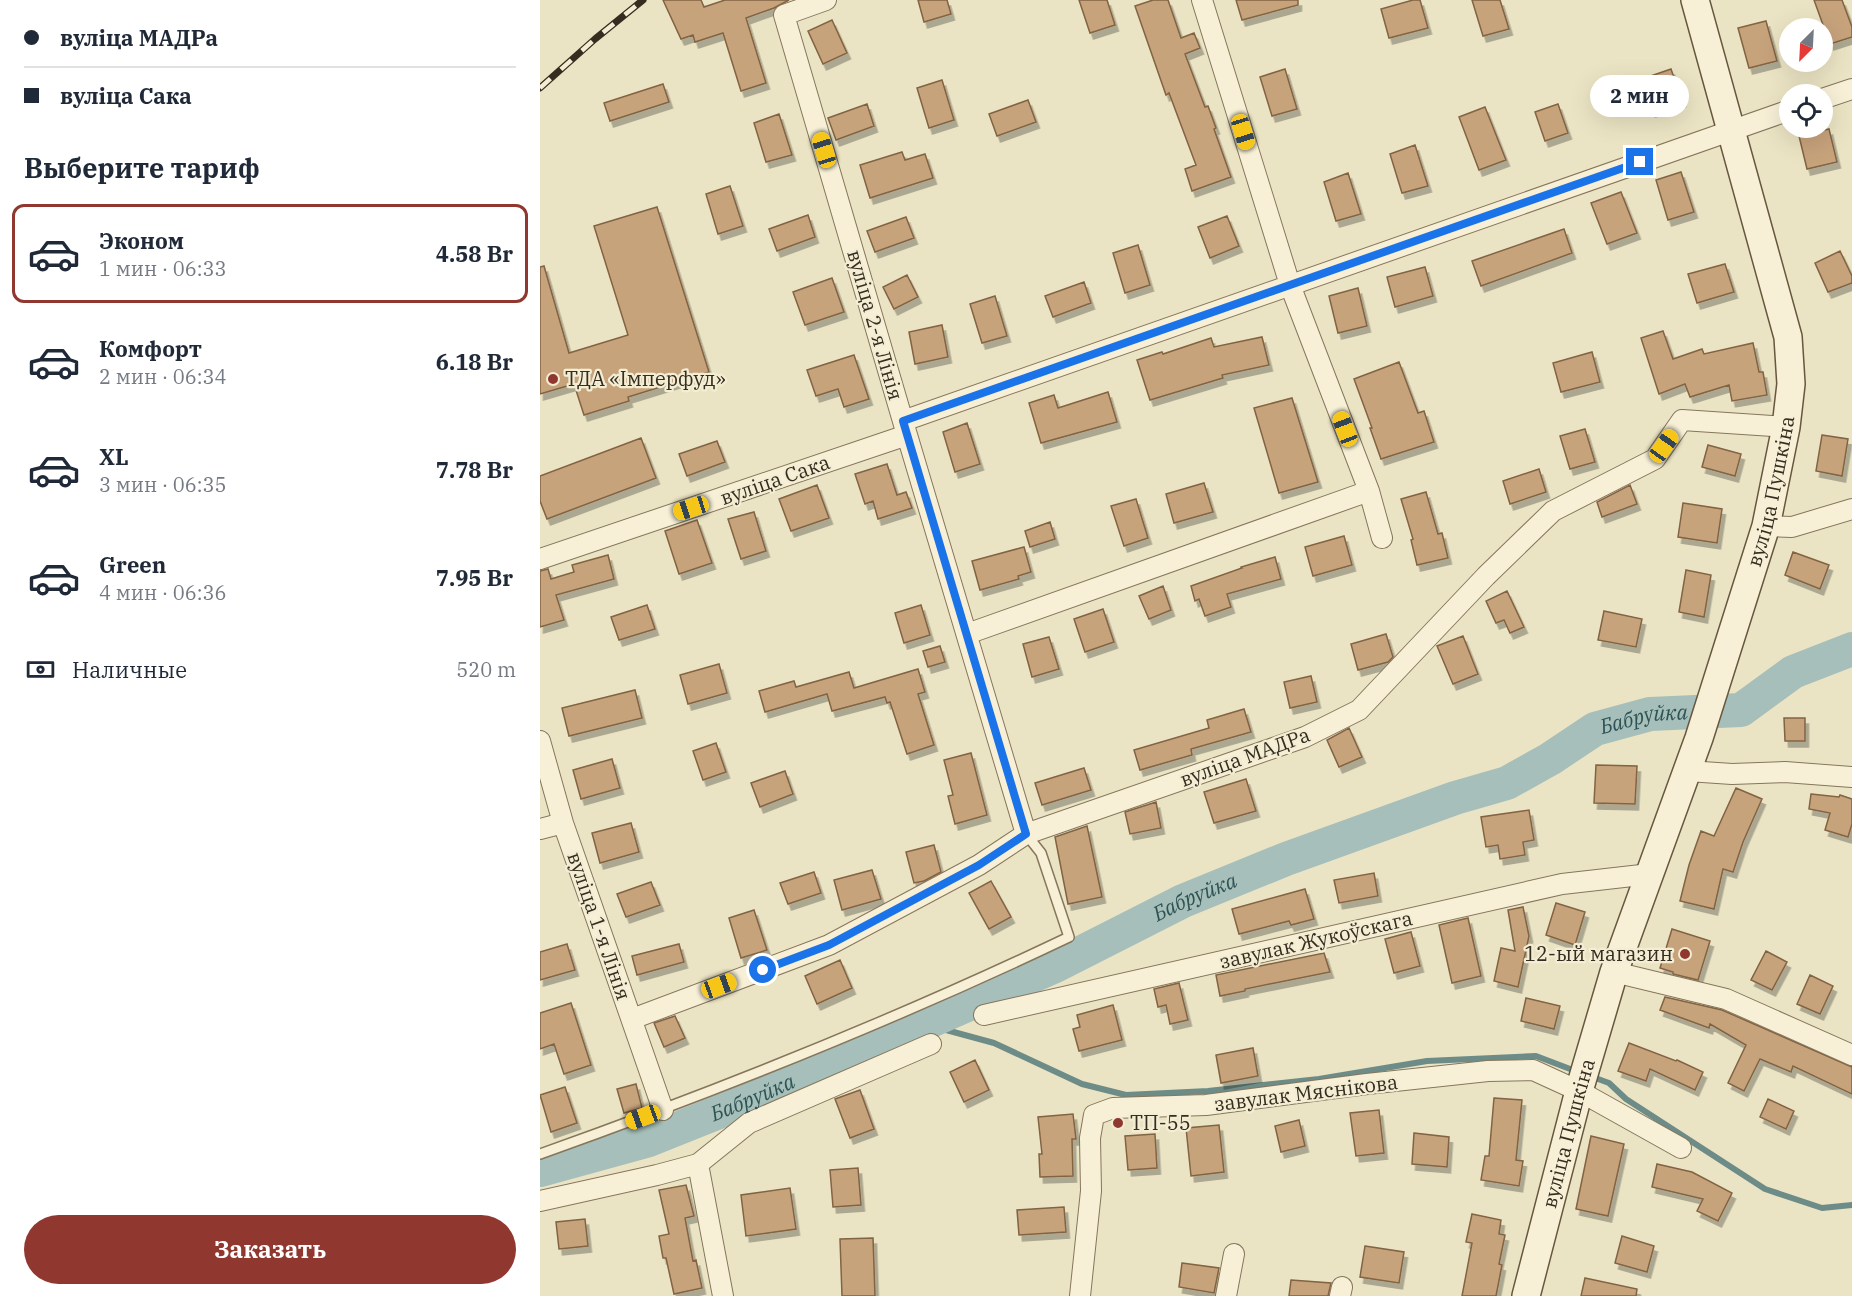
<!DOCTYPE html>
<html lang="ru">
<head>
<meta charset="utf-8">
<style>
	body { margin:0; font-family:"IBM Plex Serif",serif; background:#f6f6f7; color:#1f2937; height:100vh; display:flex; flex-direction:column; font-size:22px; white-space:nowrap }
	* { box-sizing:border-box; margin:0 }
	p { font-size:20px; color:#747a83 }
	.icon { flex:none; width:33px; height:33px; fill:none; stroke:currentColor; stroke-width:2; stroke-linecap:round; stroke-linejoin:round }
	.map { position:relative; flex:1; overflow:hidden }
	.sheet { display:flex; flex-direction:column; background:#fff; width:540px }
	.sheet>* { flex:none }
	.top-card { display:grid; align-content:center; height:132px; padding:0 24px; background:#fff }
	.needle { width:39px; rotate:204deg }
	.fabs { position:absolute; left:1239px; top:18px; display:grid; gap:12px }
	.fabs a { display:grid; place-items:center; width:54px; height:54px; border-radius:50%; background:#fff; box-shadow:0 6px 24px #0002; font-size:30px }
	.end { position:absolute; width:27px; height:27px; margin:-14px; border:8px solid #1a73e8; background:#fff; box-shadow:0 0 0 3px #fff }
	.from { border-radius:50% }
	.bubble { position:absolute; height:42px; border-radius:21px; background:#fff; box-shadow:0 6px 24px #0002; font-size:20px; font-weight:700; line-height:42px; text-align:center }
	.car { position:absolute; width:18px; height:36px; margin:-18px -9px; border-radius:8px; box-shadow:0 0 4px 2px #0007; background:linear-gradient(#f5c518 24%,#345 0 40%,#f5c518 0 76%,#345 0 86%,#f5c518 0) }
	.top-card b { display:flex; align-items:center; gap:21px; height:57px; font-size:22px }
	.top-card b+b { border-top:2px solid #e0e1e3 }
	.top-card i { width:15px; height:15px; background:#1f2937 }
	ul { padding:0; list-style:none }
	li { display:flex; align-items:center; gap:18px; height:99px; margin:0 12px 9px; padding:0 12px; border:3px solid transparent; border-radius:12px }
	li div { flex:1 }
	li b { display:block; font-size:22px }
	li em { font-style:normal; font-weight:700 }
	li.current { border-color:#90382f }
	li>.icon { width:54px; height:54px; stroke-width:1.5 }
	h2 { padding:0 24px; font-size:27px; line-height:72px }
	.pay { display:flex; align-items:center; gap:15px; height:66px; padding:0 24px; font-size:22px }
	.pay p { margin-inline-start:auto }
	.cta { display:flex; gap:12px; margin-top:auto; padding:12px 24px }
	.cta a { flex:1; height:69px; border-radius:36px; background:#90382f; color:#fff; font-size:24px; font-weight:700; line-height:69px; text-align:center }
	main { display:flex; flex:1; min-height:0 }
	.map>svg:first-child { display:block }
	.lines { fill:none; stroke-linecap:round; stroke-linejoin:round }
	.stream { stroke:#6d8c88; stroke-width:6 }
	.river { stroke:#a6bfba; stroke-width:34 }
	.building { fill:#c7a37c; stroke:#826343; stroke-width:1.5; filter:url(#shadow) }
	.lane-casing { stroke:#85765c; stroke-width:12 }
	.street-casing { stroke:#85765c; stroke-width:22 }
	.secondary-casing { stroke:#67573f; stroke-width:30 }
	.lane { stroke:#f7f0d7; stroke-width:9 }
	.street { stroke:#f7f0d7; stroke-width:20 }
	.secondary { stroke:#f7f0d7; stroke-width:27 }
	.rail-casing { stroke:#362c1f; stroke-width:7 }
	.rail { stroke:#f3edd3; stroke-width:4.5; stroke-dasharray:14; stroke-linecap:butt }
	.route { stroke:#1a73e8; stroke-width:8 }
	.poi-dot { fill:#90382f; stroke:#f3edd3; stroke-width:2 }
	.labels { text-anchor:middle; stroke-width:4.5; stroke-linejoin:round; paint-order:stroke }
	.street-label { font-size:20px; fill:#362c1f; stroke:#f3edd3 }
	.poi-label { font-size:20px; fill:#362c1f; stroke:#f3edd3; text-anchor:start }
	.water-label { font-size:21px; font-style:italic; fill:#2f5354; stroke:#f3edd3 }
</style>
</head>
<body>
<main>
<section class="sheet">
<div class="top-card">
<b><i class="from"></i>вуліца МАДРа</b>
<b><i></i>вуліца Сака</b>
</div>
<h2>Выберите тариф</h2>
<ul>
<li class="current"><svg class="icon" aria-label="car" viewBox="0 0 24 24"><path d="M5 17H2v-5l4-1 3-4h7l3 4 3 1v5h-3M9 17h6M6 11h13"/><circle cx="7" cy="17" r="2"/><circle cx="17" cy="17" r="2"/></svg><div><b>Эконом</b><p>1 мин · 06:33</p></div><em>4.58 Br</em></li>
<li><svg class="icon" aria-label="car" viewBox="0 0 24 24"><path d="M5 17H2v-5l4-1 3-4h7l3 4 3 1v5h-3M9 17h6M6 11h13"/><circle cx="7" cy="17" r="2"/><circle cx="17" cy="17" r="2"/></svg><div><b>Комфорт</b><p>2 мин · 06:34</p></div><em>6.18 Br</em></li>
<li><svg class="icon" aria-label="car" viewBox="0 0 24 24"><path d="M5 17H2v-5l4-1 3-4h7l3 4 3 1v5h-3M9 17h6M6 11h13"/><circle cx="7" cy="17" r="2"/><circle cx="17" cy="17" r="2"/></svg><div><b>XL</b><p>3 мин · 06:35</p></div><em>7.78 Br</em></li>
<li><svg class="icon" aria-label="car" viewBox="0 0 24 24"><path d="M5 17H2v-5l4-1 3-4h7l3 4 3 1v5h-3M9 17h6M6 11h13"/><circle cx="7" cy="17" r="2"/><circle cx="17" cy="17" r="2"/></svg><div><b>Green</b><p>4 мин · 06:36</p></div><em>7.95 Br</em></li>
</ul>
<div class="pay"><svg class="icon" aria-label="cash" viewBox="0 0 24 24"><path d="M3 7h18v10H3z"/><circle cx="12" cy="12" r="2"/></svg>Наличные<p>520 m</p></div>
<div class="cta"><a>Заказать</a></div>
</section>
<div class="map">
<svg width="1312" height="1296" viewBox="0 0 1312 1296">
	<defs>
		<filter id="shadow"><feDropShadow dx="3.5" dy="6" stdDeviation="0" flood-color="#0004"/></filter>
	</defs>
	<rect width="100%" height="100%" fill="#ebe4c4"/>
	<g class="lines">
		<path class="stream" d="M384 1024 454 1043 542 1084 586 1095 668 1091 779 1079 887 1061 996 1056 1038 1072
			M1050 1076 1069 1083 1086 1099 1225 1189 1282 1208 1312 1205"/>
		<path class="river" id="s1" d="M0 1170 109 1140 219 1096 306 1056 384 1024 513 967 643 901 746 859 915 798 967 783 1010 759 1055 729 1110 714 1201 710 1253 672 1312 649"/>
	</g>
	<path class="building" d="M123 0H161L164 7 185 0H249L234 8 206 18 226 83 201 91 183 33 155 42 153 35 141 39Z
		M378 0H407L411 14 384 22Z
		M539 0H567L575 25 550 33Z
		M613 0H628L641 38 654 33 660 48 645 54 665 107 668 106 676 128 674 129 691 177 652 191 645 169 656 165 629 93 626 95 595 6Z
		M696 0H758V5L702 20Z
		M873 0H880L888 28 849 38 841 9Z
		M932 0H960L969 29 943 36Z
		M1274 0H1302L1312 27V37L1290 44Z
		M292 20 307 53 283 64 268 31Z
		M1226 21 1237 61 1209 68 1198 28Z
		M745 69 757 109 732 116 720 77Z
		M1131 69 1142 101 1112 111 1102 79Z
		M402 80 414 120 389 128 377 88Z
		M123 84 129 102 70 121 64 103Z
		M488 100 496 122 457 136 449 114Z
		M327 104 334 126 296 140 288 118Z
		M1018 104 1028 133 1005 141 995 112Z
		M945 107 966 160 939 170 919 117Z
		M239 114 252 155 226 162 214 123Z
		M1289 129 1297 162 1267 169 1259 136Z
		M875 145 888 186 862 193 850 154Z
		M362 152 365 160 385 154 393 178 330 198 320 165Z
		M1141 172 1154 212 1128 220 1116 180Z
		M808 173 821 214 796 221 784 182Z
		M190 186 203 226 178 234 166 194Z
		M1081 192 1097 233 1067 244 1051 203Z
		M117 207 169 372 88 397 89 401 44 415 34 384 0 394V267L4 266 29 353 88 335 54 226Z
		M268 215 275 237 237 251 229 229Z
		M687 216 699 246 670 258 658 227Z
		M366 217 374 238 335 252 327 231Z
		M1024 229 1032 253 941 286 932 261Z
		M598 245 610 285 585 293 573 253Z
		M1300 251 1312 276V283L1288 292 1275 263Z
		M1185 264 1194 292 1157 303 1148 274Z
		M885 267 893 296 855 307 847 277Z
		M367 275 378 297 354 309 343 287Z
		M292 278 304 312 265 325 253 292Z
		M544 282 551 303 513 317 505 296Z
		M818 288 827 326 798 333 789 296Z
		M455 296 467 336 442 343 430 304Z
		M402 325 408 357 375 364 369 332Z
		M1123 331 1133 359 1162 349 1164 354 1213 343 1219 372H1223L1227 395 1192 401 1189 385 1150 397 1145 384 1119 394 1101 338Z
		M722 337 729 365 682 375 683 378 610 400 597 360 622 352 623 354 671 338 674 347Z
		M1052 352 1060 382 1021 392 1013 363Z
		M314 355 329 399 304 407 298 389 276 396 267 370Z
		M859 362 878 413 884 411 894 442 841 459 830 428H832L814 379Z
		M568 392 577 422 501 443 489 403 514 395 518 408Z
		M752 398 778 482 739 493 714 408Z
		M427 423 440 464 415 472 403 432Z
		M1045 429 1055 462 1030 469 1020 436Z
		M1282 435 1308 439 1302 476 1276 471Z
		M101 438 116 478 7 519 0 501V476Z
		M177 441 185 462 147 476 139 454Z
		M1168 445 1201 454 1195 476 1162 467Z
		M347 464 357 495 366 492 372 508 338 519 333 501 325 504 315 474Z
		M999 469 1006 492 970 504 963 481Z
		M664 483 673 512 634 523 626 494Z
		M277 485 289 518 251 531 239 499Z
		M1090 485 1097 504 1062 517 1057 502Z
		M886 492 898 534 902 533 908 558 877 565 871 540 873 539 861 499Z
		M596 499 608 538 584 546 571 506Z
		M1143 503 1182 509 1177 543 1138 537Z
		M214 512 226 551 201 559 188 519Z
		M157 520 172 563 139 574 125 531Z
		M510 522 515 539 490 547 485 531Z
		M804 536 812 565 773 576 765 547Z
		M484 547 491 572 478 576 479 579 440 590 432 561Z
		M1253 552 1289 565 1280 589 1245 575Z
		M68 555 74 579 16 595 24 620 0 627V571L8 569 11 579 34 572 32 565Z
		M735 557 741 579 687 594 691 607 665 616 659 599 655 601 651 586 702 568 701 567Z
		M1146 570 1171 575 1164 617 1139 612Z
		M623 586 631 610 609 619 599 596Z
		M967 591 984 627 970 633 964 620 956 623 946 601Z
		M107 605 115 629 79 640 71 617Z
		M381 605 390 635 364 643 355 613Z
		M563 609 574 642 545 652 534 619Z
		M1064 611 1102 619 1096 647 1058 640Z
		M846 634 853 657 848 662 818 670 811 644Z
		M923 636 938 674 913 684 897 646Z
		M509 637 519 669 492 677 483 644Z
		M400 646 405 662 388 667 383 651Z
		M179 664 187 693 148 704 140 675Z
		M378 669 385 692 378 694 394 745 367 754 350 702 347 703 345 697 292 711 287 694 225 712 219 691 254 681 256 687 309 672 314 688Z
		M771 676 777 702 750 708 744 682Z
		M95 690 102 718 29 736 22 708Z
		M704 709 711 732 651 749 652 755 600 770 594 750 669 728 667 720Z
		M1244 718H1265V741H1245Z
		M809 728 822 757 799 767 787 740Z
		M176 743 186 772 163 780 153 751Z
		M431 753 447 815 415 824 408 796 413 795 404 760Z
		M72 759 80 788 41 799 33 770Z
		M1056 765 1097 766 1095 804 1054 803Z
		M544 768 551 790 502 805 495 783Z
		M245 771 253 794 220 807 211 783Z
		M706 779 716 811 674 823 664 792Z
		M1196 788 1222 799 1203 842 1193 872 1183 869 1174 909 1140 901 1149 865 1161 831 1174 836Z
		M1271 794 1299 797 1300 795 1312 799V824L1308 837 1285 830 1290 813 1269 809Z
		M616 802 621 828 590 834 585 812Z
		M989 810 994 840 983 842 985 855 960 859 958 845 946 847 941 817Z
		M91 823 99 852 60 863 52 833Z
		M547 826 562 897 528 904 515 837Z
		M394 845 401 872 384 881 374 883 366 852Z
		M332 870 341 899 302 910 294 880Z
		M274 872 281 893 248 904 240 883Z
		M834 873 838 896 799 903 794 880Z
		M451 881 471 917 449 929 429 893Z
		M111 882 120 905 86 917 77 894Z
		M765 889 774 919 751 925 749 921 699 934 692 909Z
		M1016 903 1045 912 1035 945 1006 935Z
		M983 907 989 936 978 987 954 981 961 948 975 951 968 910Z
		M214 910 227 950 201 958 189 918Z
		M928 918 941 976 912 983 899 925Z
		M1132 929 1170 941 1158 980 1133 974V972L1120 968Z
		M871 932 880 966 854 973 845 939Z
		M27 944 35 970 0 980V952Z
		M139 944 144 962 97 975 92 956Z
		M1226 951 1247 962 1232 990 1211 980Z
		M784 953 790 972 705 989V991L680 996 676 975Z
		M300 960 312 988 277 1004 265 976Z
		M1270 975 1293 986 1280 1014 1257 1004Z
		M639 983 648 1020 630 1024 626 1005 618 1007 614 989Z
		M1125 997 1182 1010 1312 1067V1094L1253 1066 1251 1072 1220 1059 1204 1091 1188 1083 1206 1045 1170 1024 1169 1028 1120 1010Z
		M986 998 1020 1006 1014 1029 981 1021Z
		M31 1003 51 1065 24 1074 14 1044 0 1049V1013Z
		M573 1005 582 1040 539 1051 533 1029 540 1027 537 1015Z
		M135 1016 145 1038 124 1047 114 1023Z
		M1089 1043 1136 1061 1137 1060 1163 1072 1155 1090 1110 1069 1106 1081 1078 1071Z
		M713 1048 718 1076 681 1083 676 1055Z
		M435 1060 449 1090 424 1102 410 1072Z
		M96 1084 102 1108 84 1113 77 1089Z
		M25 1087 37 1123 11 1132 0 1095Z
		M320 1090 334 1129 310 1138 295 1099Z
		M954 1098 982 1100 976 1160 983 1161 979 1186 941 1180 945 1156H949Z
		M1228 1099 1254 1111 1246 1129 1220 1117Z
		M839 1110 844 1153 816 1156 810 1113Z
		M533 1114 536 1139H532L533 1176 500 1177 499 1154H502L498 1117Z
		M759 1120 765 1146 741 1152 735 1126Z
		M679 1125 684 1172 651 1176 646 1128Z
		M874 1133 909 1137 907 1167 872 1164Z
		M615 1134 617 1168 588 1170 585 1136Z
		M1051 1136 1084 1144 1068 1216 1036 1209Z
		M1117 1164 1152 1172 1192 1193 1178 1221 1157 1211 1163 1199 1112 1187Z
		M318 1168 321 1205 293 1207 290 1170Z
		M146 1185 154 1216 145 1218 153 1261 156 1260 162 1288 134 1294 126 1258H123L119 1236 129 1234 119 1190Z
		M250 1188 256 1229 206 1236 201 1195Z
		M524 1207 526 1232 479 1235 477 1210Z
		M932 1214 961 1220 959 1234 965 1235 959 1264 962 1265 956 1296H922L932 1243 926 1242Z
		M45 1219 48 1246 19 1249 16 1222Z
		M1082 1236 1114 1246 1107 1272 1075 1263Z
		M333 1238 335 1296H302L300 1239Z
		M825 1246 864 1252 859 1283 820 1277Z
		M642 1263 679 1268 674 1293 639 1287Z
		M1045 1278 1097 1289 1096 1296H1041Z
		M751 1280 791 1283 788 1296H749Z"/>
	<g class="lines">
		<g class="lane-casing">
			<path id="lane" d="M0 1154C180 1090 357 1019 529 937L501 853 486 834"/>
		</g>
		<g class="street-casing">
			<path id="street" d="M286 0 244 15 367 435 486 834
				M662 0 750 285 829 491 842 538
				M1282 99 1312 89
				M363 421 1250 110
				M1226 526 1252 527 1312 509
				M0 559 367 435
				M427 634 829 491
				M0 741 23 823 123 1110
				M1148 771 1192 774 1245 772 1312 777
				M0 829 23 823
				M1074 972 1186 999 1312 1055
				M444 1015 1022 884 1110 874
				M92 1019 289 945 439 865 486 834 765 737 819 710 946 576 1013 511 1115 459 1142 420 1246 427
				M158 1164 183 1296
				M0 1201 117 1175 158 1164 209 1123 391 1044
				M540 1296 551 1191 550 1138 554 1115 573 1108 666 1105 827 1084 948 1071 993 1070 1039 1091 1141 1148
				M686 1296 694 1254
				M800 1296 802 1287"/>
		</g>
		<g class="secondary-casing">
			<g id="secondary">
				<path id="s2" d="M986 1296 1039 1091 1074 972 1159 738 1226 526 1246 427 1251 384 1248 337 1155 0"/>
			</g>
		</g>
		<use href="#lane" class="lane"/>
		<use href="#street" class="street"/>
		<use href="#secondary" class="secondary"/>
		<g class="rail-casing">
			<path id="rail" d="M0 88 55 39 103 0"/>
		</g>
		<use href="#rail" class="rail"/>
	</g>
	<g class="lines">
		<path class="route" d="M223 970 289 945 439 865 486 834 363 421 1100 162"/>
	</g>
	<g class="poi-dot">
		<circle cx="13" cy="379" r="6"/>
		<circle cx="1145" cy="954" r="6"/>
		<circle cx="578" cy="1123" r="6"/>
	</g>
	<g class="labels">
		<g class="street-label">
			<text transform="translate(335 325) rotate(74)" y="7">вуліца 2-я Лінія</text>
			<text transform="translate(235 480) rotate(-19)" y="7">вуліца Сака</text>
			<text dy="7" stroke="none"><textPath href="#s2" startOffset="842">вуліца Пушкіна</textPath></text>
			<text transform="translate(705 757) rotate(-20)" y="7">вуліца МАДРа</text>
			<text transform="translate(59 926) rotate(71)" y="7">вуліца 1-я Лінія</text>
			<text transform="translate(776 940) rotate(-13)" y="7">завулак Жукоўскага</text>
			<text transform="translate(766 1093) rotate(-7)" y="7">завулак Мяснікова</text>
			<text dy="7" stroke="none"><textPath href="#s2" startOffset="168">вуліца Пушкіна</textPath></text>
		</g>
		<g class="poi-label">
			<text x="25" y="386">ТДА «Імперфуд»</text>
			<text x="1133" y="961" text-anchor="end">12-ый магазин</text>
			<text x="590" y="1130">ТП-55</text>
		</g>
		<g class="water-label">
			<text dy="7" stroke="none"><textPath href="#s1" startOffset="1197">Бабруйка</textPath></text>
			<text dy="7" stroke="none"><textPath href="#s1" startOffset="711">Бабруйка</textPath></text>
			<text dy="7" stroke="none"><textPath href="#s1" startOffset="225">Бабруйка</textPath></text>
		</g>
	</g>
</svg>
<div class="fabs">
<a><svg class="needle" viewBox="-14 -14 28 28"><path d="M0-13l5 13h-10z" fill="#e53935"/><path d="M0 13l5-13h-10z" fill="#747a83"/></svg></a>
<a><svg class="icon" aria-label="locate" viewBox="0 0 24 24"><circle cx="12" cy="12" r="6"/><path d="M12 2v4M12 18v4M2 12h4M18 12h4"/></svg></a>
</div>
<i class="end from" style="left:223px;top:970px"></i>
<i class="end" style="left:1100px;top:162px"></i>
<div class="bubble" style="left:1050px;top:75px;width:99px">2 мин</div>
<i class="car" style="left:703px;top:132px;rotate:163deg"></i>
<i class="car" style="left:284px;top:150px;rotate:343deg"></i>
<i class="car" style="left:805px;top:429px;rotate:339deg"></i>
<i class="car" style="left:1124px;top:446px;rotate:35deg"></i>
<i class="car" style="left:151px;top:508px;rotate:252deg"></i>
<i class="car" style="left:179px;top:986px;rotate:70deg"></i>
<i class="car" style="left:103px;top:1117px;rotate:250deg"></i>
</div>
</main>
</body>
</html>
